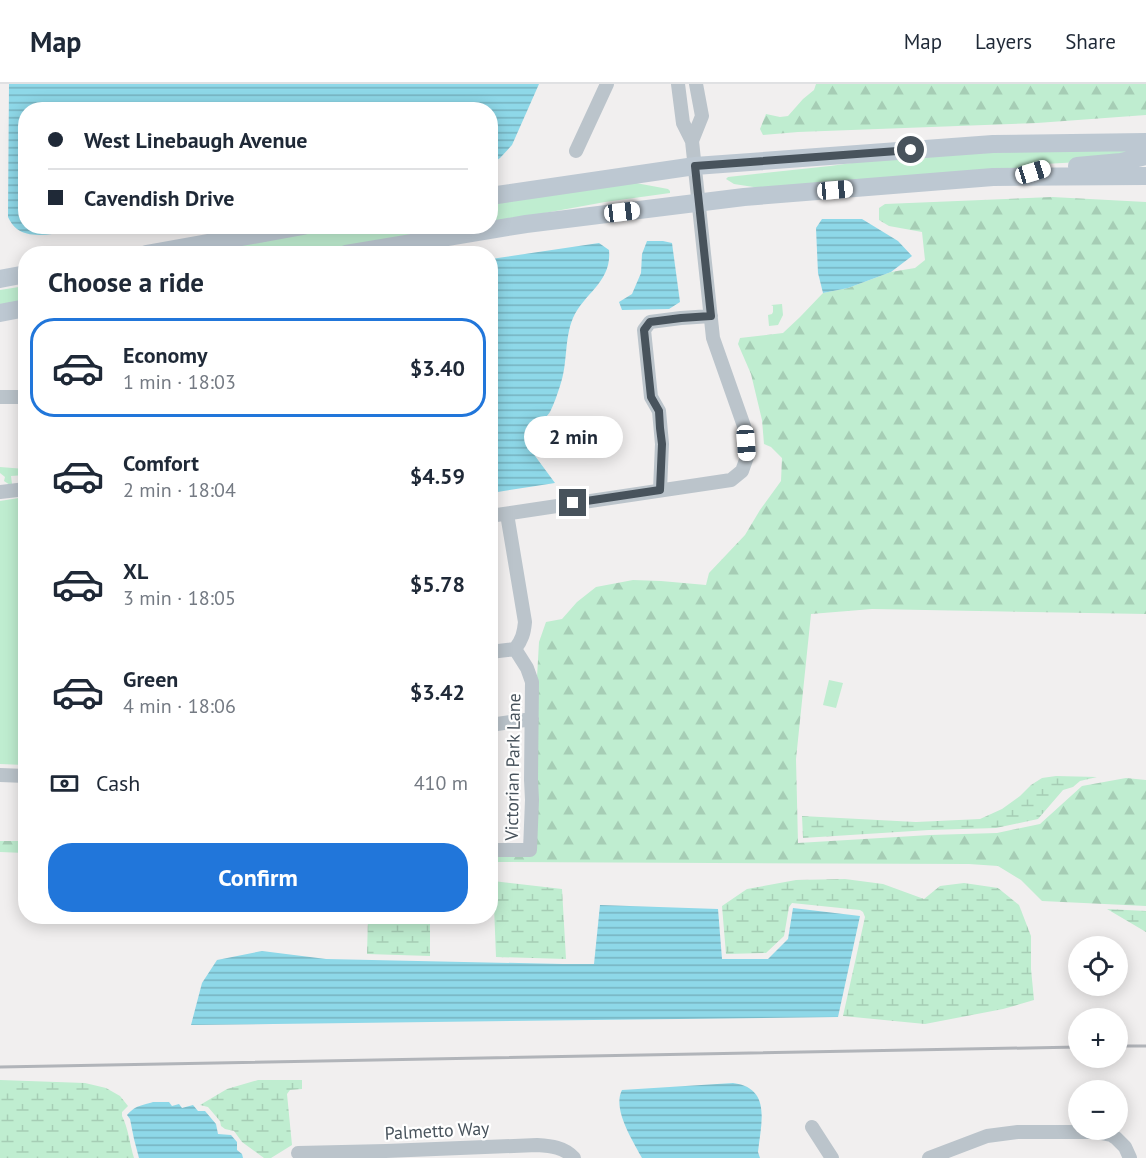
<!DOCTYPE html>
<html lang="en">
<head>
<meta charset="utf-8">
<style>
	body { margin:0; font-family:"PT Sans",sans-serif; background:#f2f2f3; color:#1f2937; height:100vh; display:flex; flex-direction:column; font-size:22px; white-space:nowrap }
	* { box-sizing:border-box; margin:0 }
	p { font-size:20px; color:#747a83 }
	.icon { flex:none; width:33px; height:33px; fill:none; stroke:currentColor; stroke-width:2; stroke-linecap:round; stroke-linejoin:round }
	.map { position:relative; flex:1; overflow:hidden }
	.side { position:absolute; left:18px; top:162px; width:480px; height:678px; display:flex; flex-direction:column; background:#fff; border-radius:24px; box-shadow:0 3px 15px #0003 }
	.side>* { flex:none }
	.guide { position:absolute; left:18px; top:18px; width:480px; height:132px; border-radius:24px; box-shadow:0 3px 15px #0003; display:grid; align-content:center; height:132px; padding:0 30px; background:#fff }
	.controls { position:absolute; left:1068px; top:852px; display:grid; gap:12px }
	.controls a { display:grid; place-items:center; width:60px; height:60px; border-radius:50%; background:#fff; box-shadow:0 3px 15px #0003; font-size:30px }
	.end { position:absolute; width:27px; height:27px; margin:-14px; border:8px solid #48535c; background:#fff; box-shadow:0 0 0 3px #fff }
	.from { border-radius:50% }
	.bubble { position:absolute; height:42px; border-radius:21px; background:#fff; box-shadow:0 3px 15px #0003; font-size:20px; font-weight:600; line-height:42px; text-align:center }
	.car { position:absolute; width:18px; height:36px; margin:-18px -9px; border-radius:8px; box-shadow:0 0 4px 2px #0007; background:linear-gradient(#fff 24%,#345 0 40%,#fff 0 76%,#345 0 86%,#fff 0) }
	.guide b { display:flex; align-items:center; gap:21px; height:57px; font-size:22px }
	.guide b+b { border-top:2px solid #e0e1e3 }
	.guide i { width:15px; height:15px; background:#1f2937 }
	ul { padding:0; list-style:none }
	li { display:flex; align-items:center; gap:18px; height:99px; margin:0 12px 9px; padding:0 18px; border:3px solid transparent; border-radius:24px }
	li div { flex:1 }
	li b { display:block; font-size:22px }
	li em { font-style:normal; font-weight:600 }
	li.selected { border-color:#2176da }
	li>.icon { width:54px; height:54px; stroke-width:1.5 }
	h2 { padding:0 30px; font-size:27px; line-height:72px }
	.pay { display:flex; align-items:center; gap:15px; height:66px; padding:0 30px; font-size:22px }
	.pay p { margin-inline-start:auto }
	.primary-button { display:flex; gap:12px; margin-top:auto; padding:12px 30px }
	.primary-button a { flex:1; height:69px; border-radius:24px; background:#2176da; color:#fff; font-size:24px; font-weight:600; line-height:69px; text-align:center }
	header { display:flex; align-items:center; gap:36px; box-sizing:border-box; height:84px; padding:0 30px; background:#fff; border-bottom:2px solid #e0e1e3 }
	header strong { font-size:28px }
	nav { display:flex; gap:33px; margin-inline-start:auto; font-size:21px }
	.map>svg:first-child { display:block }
	.green { fill:#bfedd0 }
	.forest { fill:url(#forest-firs) }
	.wetland { fill:url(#wetland-marsh) }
	.water { fill:url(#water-rules) }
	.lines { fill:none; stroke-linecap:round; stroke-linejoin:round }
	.minor { stroke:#bbc4cb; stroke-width:14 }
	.secondary { stroke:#bdc8d2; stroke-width:18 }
	.rail { stroke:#b1b4b9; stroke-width:3 }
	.route { stroke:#48535c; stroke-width:8 }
	.labels { text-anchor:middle; stroke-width:4.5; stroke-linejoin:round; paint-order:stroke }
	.street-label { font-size:18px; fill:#48535c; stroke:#fff }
</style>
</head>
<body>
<header>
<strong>Map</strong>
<nav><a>Map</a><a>Layers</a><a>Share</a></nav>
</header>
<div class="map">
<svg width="1146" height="1074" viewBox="0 0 1146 1074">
	<defs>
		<pattern id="forest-firs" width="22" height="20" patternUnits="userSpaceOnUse" patternTransform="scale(1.5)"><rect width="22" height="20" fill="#bfedd0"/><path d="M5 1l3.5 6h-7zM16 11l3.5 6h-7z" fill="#a6cdb5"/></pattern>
		<pattern id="wetland-marsh" width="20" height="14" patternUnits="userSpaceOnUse" patternTransform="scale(1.5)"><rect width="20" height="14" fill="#bfedd0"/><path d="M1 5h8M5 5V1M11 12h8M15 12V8" fill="none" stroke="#a6cdb5"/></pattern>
		<pattern id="water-rules" width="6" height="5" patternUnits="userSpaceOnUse" patternTransform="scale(1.5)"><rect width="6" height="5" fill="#8ed8e8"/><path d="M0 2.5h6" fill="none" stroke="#76b2bf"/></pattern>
	</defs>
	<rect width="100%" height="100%" fill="#f1efef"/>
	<path class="green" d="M1141 62 1117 76 1044 80 1015 88 760 104 734 100 726 95 728 93 830 82 896 73Z
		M636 99 668 105 670 107V109L605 118 491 139V117Z
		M338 143H472L314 169 188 170 195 167Z
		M25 202V218L0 220V206Z
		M782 220 783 231 778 241 769 242 768 231 772 230 773 228V222L771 221Z
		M0 383 25 385V391L11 392 12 400 10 401 4 397 5 393 0 389Z
		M25 413V681L0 680V417Z
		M829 596 843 599 836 624 823 621Z"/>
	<path class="forest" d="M816 0H1146V31L1037 39 798 48 763 51 760 45 766 30 780 33 788 32 803 15 814 6Z
		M1052 113 1146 118V530L872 525 811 530 796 675 798 759 930 751 997 749 1040 740 1082 702 1126 694 1146 696V822L1042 817 1021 796 998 782 969 780 491 778V770L527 771 539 558 546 538 562 535 577 518 596 503 633 496 661 497 706 501 709 489 745 451 760 426 781 397 782 374 771 363 764 360 762 336 751 290 738 260 740 254 783 249 800 233 823 209 848 204 891 188 915 184 925 176 922 148 889 142 879 136V124L885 120Z
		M0 757H25V769L0 768Z"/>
	<path class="wetland" d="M1056 692 1097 693 1080 697 1073 703 1063 706 1038 735 996 744 929 746 803 754 802 732 916 738 980 735 1002 725 1020 712 1031 701 1042 694Z
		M845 795 883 800 924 815 940 802 964 799 998 804 1019 821 1031 852V885L1034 916 1003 925 925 940 843 932 865 833 863 828 860 826 792 819 789 823 784 852 766 869 726 870 722 822 747 805 796 796Z
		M493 797 562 805 566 875 496 873Z
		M1107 825 1146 827V848Z
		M368 833H430V872L367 870Z
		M0 996 85 999 106 1004 120 1012 128 1022 122 1028V1032C128 1043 130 1061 134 1074H0Z
		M258 996H302V1005L290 1006 287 1010 292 1061 271 1074H264L242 1058 234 1047 225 1045 221 1042 220 1037 208 1023 200 1021 227 1005Z"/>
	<path class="water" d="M9 0H539L512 61 500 74 491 80 490 26H26V142L88 143C69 146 34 158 17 145 13 142 10 137 8 133Z
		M822 135H862L898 157 912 172 891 188 848 204 823 209 818 189 816 144Z
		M647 157H663L672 159 680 218 669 225 622 226 619 218 632 210 641 189 642 170Z
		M599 159 609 166C612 198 584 209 573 234 564 255 568 280 560 302 557 311 554 320 550 328 547 333 541 336 537 341 532 346 530 355 527 361L555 399 491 409V175Z
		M600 821 718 825 722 875H768L788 855 793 824 860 832 838 933 191 941 202 899 217 876 262 867 326 875 563 880H594Z
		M733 999C772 1004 761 1039 758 1068L760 1074H642C633 1057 612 1025 622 1006Z
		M153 1018H169L172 1022 179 1020 182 1024 193 1021 198 1027H205L216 1040 218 1050 231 1051 237 1058V1066L242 1070 243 1074H139L134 1055 130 1035 127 1031C136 1021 141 1022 153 1018Z"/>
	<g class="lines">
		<path class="minor" d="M678 0 683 39 692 57
			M576 67 607 0
			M0 313H26
			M660 406 662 360 659 327 651 313 644 246 650 238 681 234 711 232
			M0 408 26 405
			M490 432 731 396 742 387 747 373 745 345 713 254 692 57 702 32 696 0
			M490 568 515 565C522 556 524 549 525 538L507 430
			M490 641 532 635
			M0 691 26 692
			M490 766H530L532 716 531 696 532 598 527 584 515 565
			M812 1043 832 1074
			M298 1069 386 1067 537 1061C551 1062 564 1063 574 1074
			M929 1074 987 1052 1018 1048H1096L1111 1051 1116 1054 1125 1063 1130 1074"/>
		<path class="secondary" d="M1077 82 1121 78 1146 72
			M490 112 695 82 993 60 1146 58
			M146 170 303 142
			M346 170 526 140 744 113 993 93 1146 92
			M0 195 26 190
			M0 229 26 224"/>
		<path class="rail" d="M1118 962H1146
			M0 983 1078 963"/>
	</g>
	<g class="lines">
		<path class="route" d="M573 419 660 406 662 360 660 344 659 327 651 313 644 246 650 238 681 234 711 232 695 82 911 66"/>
	</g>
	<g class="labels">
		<g class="street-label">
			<text transform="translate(513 683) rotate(-89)" y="6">Victorian Park Lane</text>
			<text transform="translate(437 1047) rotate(-3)" y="6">Palmetto Way</text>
		</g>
	</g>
</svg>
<div class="controls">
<a><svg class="icon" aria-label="locate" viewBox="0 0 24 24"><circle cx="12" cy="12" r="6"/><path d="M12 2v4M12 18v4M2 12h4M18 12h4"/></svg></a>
<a>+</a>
<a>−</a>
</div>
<i class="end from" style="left:911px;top:66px"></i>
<i class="end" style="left:573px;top:419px"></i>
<div class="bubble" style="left:524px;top:332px;width:99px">2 min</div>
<i class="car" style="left:1033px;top:88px;rotate:73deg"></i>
<i class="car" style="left:835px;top:106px;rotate:85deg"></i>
<i class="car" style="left:622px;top:128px;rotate:83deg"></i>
<i class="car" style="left:746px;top:359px;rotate:176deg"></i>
<div class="guide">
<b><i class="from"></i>West Linebaugh Avenue</b>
<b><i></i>Cavendish Drive</b>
</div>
<section class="side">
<h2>Choose a ride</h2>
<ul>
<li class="selected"><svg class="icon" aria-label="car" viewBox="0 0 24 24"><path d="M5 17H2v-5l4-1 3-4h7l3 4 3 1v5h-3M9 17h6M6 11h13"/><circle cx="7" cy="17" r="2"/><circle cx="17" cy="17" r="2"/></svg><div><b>Economy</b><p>1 min · 18:03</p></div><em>$3.40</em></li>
<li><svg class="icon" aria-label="car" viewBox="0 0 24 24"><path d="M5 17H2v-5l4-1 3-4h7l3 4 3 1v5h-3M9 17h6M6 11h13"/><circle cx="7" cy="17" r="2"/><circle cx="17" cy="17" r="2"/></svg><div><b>Comfort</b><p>2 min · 18:04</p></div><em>$4.59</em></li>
<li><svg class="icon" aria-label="car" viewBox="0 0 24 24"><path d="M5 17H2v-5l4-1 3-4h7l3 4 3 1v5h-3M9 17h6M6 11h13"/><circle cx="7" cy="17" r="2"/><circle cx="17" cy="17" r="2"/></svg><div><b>XL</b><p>3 min · 18:05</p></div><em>$5.78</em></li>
<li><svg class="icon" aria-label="car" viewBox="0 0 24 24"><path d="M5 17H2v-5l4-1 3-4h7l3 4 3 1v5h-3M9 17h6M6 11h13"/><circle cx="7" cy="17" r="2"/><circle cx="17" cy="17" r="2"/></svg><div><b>Green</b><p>4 min · 18:06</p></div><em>$3.42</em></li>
</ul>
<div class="pay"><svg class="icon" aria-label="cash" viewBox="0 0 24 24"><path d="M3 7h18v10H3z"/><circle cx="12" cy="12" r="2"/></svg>Cash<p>410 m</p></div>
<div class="primary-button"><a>Confirm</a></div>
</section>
</div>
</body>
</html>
